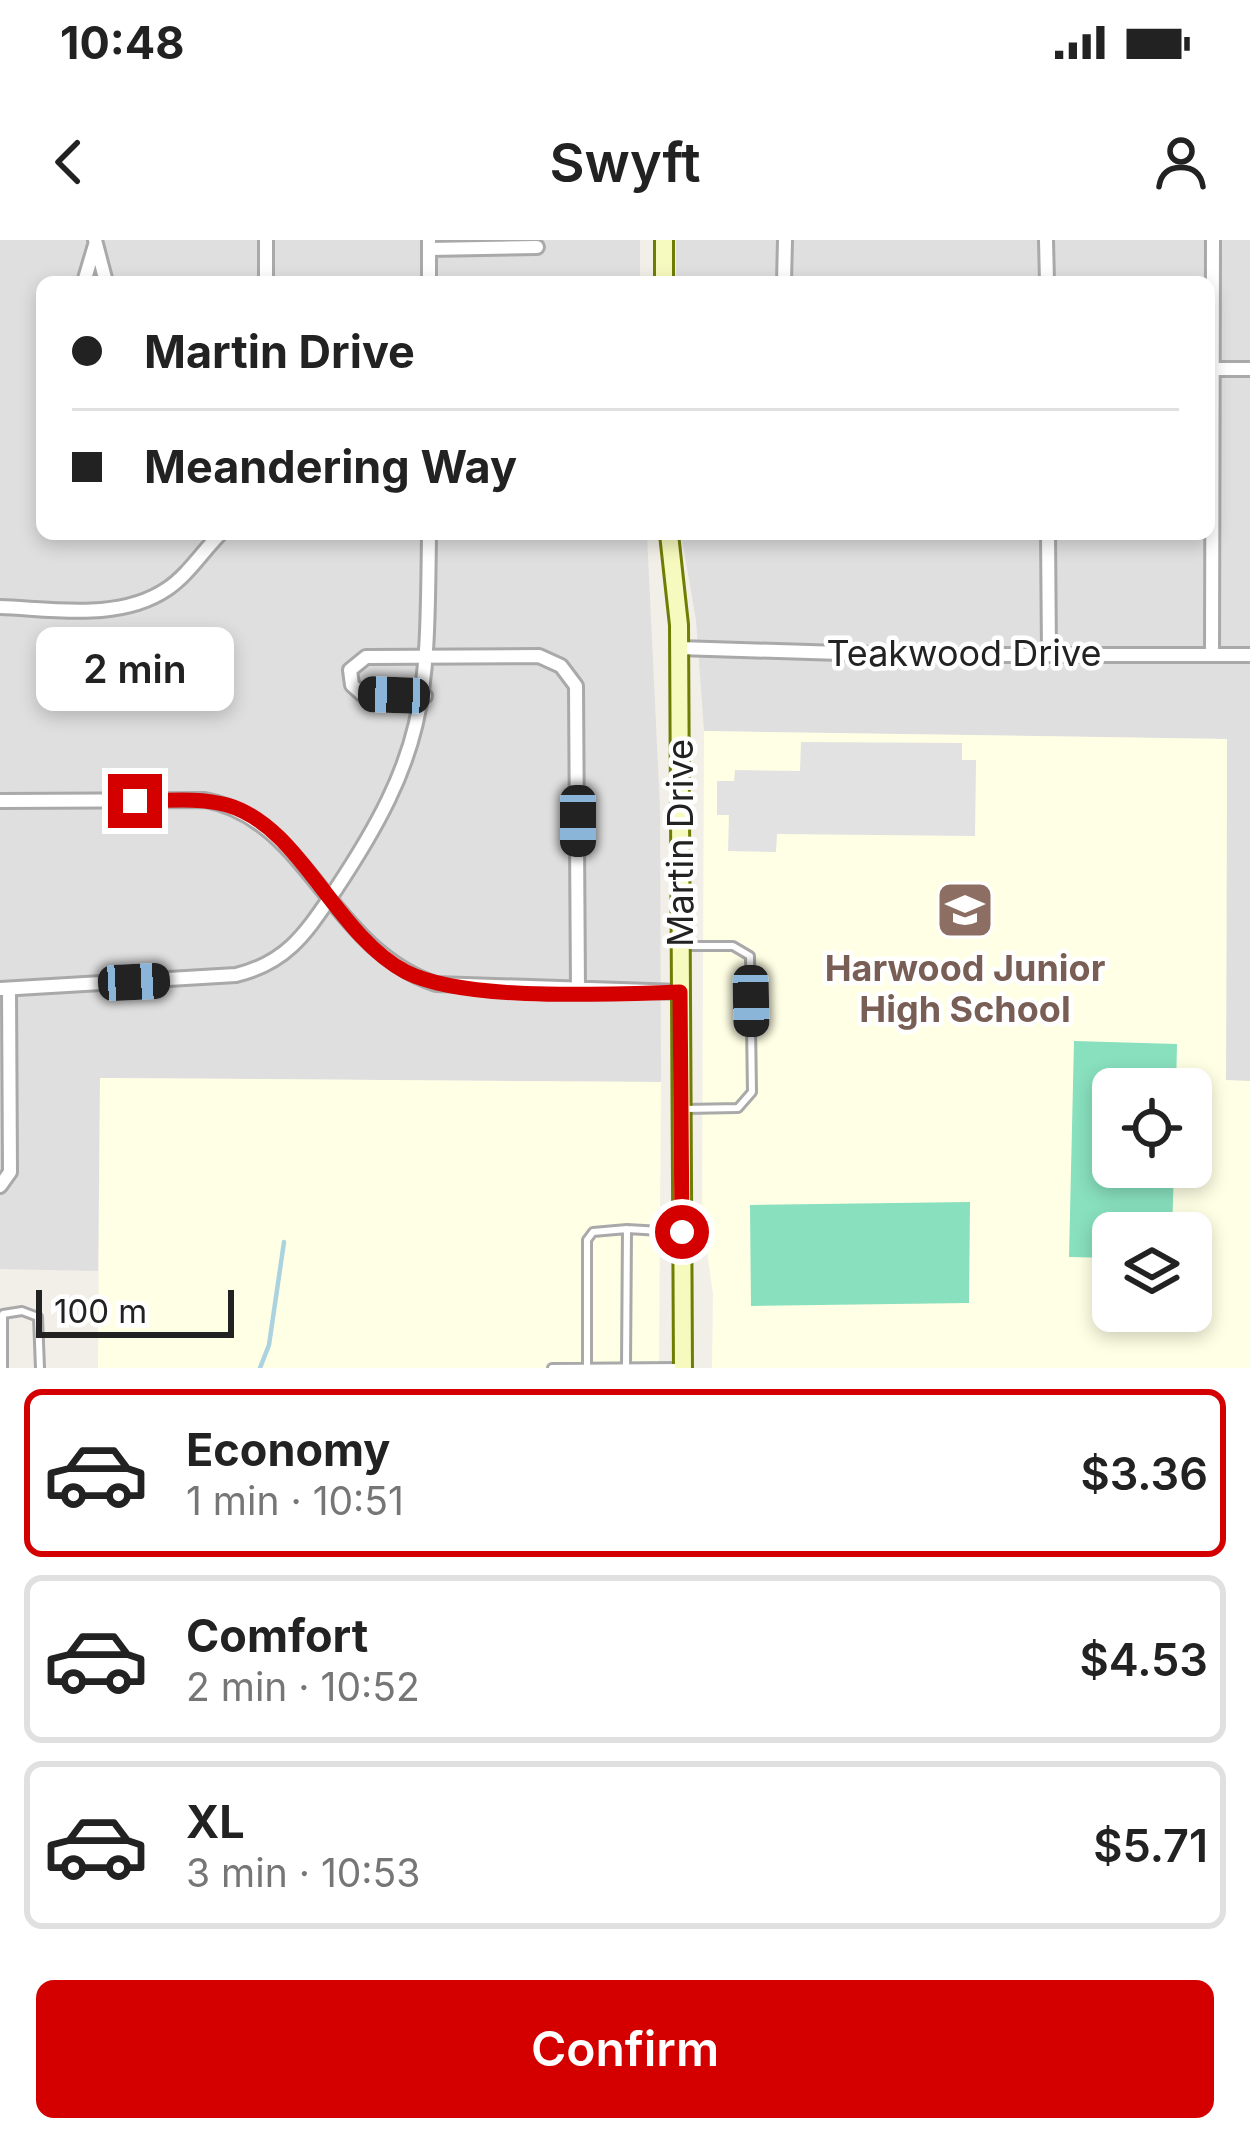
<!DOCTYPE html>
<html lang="en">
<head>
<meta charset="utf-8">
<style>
	body { margin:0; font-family:Inter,sans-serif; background:#f2f2f2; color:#222; height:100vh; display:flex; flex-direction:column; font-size:45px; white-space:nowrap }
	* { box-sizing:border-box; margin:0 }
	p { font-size:39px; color:#767676 }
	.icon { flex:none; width:66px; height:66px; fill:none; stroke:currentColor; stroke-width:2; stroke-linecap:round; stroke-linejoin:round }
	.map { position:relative; height:1128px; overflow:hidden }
	.panel { display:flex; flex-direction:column; background:#fff; flex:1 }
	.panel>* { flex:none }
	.hud { position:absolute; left:36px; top:36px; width:1179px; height:264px; border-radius:18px; box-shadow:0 6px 18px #0003; display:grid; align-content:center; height:264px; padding:0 36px; background:#fff }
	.controls { position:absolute; left:1092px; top:828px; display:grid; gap:24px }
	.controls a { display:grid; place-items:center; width:120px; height:120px; border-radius:18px; background:#fff; box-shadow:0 6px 18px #0003; font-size:60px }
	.scale { position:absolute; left:36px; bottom:30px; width:198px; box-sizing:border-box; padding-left:12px; border:6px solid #222; border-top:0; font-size:33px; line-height:42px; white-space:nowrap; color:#222; -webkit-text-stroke:9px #fff; paint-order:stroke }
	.end { position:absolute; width:54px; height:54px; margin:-27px; border:15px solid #d40000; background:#fff; box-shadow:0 0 0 6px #fff }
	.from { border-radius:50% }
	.bubble { position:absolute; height:84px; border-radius:18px; background:#fff; box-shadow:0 6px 18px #0003; font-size:39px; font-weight:600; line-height:84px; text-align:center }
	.car { position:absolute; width:36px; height:72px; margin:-36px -18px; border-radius:15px; box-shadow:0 0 9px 3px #0007; background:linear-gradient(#222 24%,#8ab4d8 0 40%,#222 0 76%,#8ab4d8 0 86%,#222 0) }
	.hud b { display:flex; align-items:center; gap:42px; height:114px; font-size:45px }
	.hud b+b { border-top:3px solid #e0e0e0 }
	.hud i { width:30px; height:30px; background:#222 }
	ul { padding:21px 0 0; list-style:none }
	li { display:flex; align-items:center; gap:36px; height:168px; margin:0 24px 18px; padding:0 12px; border:6px solid #e0e0e0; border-radius:18px }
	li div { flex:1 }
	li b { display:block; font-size:45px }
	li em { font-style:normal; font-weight:600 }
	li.on { border-color:#d40000 }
	li>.icon { width:108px; height:108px; stroke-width:1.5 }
	.button { display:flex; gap:24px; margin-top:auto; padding:24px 36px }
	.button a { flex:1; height:138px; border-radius:18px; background:#d40000; color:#fff; font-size:48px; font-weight:600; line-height:138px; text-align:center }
	.status { display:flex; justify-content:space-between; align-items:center; height:84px; padding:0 60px; background:#fff; direction:ltr }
	.status svg { height:33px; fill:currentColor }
	header { display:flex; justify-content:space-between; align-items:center; height:156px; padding:0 36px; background:#fff; font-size:54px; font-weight:600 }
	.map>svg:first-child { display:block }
	.residential { fill:#e0dfdf }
	.education { fill:#ffffe5; fill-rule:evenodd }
	.pitch { fill:#88e0be }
	.parking { fill:#e2e2e2 }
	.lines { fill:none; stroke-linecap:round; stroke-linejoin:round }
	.stream { stroke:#aad3df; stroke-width:4.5 }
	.lane-casing { stroke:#a9a9a9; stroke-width:12 }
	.street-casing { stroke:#a9a9a9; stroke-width:18 }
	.secondary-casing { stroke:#707d05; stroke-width:22 }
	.lane { stroke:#fff; stroke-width:6 }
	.street { stroke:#fff; stroke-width:12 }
	.secondary { stroke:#f7fabf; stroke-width:16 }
	.route { stroke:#d40000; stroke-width:15 }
	.labels { text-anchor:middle; stroke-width:9; stroke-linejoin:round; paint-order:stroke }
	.street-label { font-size:36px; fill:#222; stroke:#fff }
	.education-label { font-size:36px; font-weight:bold; fill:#785e54; stroke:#fff }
</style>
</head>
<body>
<div class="status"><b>10:48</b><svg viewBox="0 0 49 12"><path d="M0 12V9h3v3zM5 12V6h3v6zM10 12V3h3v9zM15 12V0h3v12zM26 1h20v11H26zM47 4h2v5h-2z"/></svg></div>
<header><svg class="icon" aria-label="back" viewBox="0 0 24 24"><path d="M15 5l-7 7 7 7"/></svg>Swyft<svg class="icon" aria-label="person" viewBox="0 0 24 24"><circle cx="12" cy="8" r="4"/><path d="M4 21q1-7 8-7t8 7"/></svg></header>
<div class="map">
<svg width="1250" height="1128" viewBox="0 0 1250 1128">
	<rect width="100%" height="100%" fill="#f2efe9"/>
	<path class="residential" d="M0 0H640V42H42V294H647L660 568 661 842 100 838 98 1031 0 1029Z
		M676 0H1250V841H1226L1227 499 704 491 696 380 681 294H1209V42H676Z"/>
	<path class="education" d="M704 491 1227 499 1226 840 1250 841V1128H712L713 1054 702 977ZM1113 849H1191V927H1113ZM1113 993H1191V1071H1113Z
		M100 838 661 842 659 1128H98Z"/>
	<path class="pitch" d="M1074 801 1177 804 1176 849H1113V927H1174L1172 993H1113V1018L1069 1017Z
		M970 962 969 1063 751 1066 750 965Z"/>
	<path class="parking" d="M801 502 962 503V520H976L975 596 777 594 776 612 728 611 729 575H717V541H734L735 530 800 531Z"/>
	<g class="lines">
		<path class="stream" d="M260 1128 269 1105 284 1002"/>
		<g class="lane-casing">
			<path id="lane" d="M682 706H733L750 716 752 852 738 868 685 869
				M587 1126V1000L593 992 627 989
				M626 1126 627 989 678 992
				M3 1128V1074L22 1071 38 1077 40 1128
				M552 1128 679 1127"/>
		</g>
		<g class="street-casing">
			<path id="street" d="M95 0 106 42
				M266 0V42
				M429 0V42
				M1046 0 1047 42
				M429 9 537 7
				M84 42 95 5
				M784 42 785 0
				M1213 129H1250
				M1048 294 1049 414
				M0 367C54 369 120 381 167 349 187 336 203 311 220 294
				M679 408 904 415H1250
				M1212 415 1213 0
				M425 456 362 454 352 445 350 430 366 417 539 416 561 426 576 446 578 751
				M0 561 205 560C308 579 329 708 436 744L680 752
				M0 749 236 735C289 722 307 691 336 649 429 509 427 457 429 294
				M0 946 10 932 9 749"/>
		</g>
		<g class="secondary-casing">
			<path id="secondary" d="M664 42V0
				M669 294 679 385 683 1128"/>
		</g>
		<use href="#lane" class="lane"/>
		<use href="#street" class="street"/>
		<use href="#secondary" class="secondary"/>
	</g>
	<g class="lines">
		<path class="route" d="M135 561C165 561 198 557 227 565 301 586 334 694 406 732 465 762 612 754 680 752L682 992"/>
	</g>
	<defs>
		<g id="school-square" transform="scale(3)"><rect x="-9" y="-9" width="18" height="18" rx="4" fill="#8d6e63" stroke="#fff"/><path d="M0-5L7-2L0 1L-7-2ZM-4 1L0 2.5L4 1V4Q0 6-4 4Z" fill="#fff"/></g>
	</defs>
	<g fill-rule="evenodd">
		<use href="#school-square" x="965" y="670"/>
	</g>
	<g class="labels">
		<g class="street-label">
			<text x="964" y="426">Teakwood Drive</text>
			<text transform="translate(680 603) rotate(-90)" y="13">Martin Drive</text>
		</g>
		<g class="education-label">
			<text x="965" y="741">Harwood Junior<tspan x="965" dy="41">High School</tspan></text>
		</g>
	</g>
</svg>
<div class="controls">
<a><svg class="icon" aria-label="locate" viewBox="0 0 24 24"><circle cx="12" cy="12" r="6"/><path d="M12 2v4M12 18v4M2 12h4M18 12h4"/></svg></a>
<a><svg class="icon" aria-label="layers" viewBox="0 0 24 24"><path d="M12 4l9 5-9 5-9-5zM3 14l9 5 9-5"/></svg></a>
</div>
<div class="scale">100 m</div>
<i class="end from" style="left:682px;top:992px"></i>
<i class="end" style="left:135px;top:561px"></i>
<div class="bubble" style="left:36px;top:387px;width:198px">2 min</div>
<i class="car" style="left:394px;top:455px;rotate:272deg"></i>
<i class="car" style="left:578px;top:581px;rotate:180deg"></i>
<i class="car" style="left:134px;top:742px;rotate:87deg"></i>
<i class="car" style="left:751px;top:761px;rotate:179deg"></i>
<div class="hud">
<b><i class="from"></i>Martin Drive</b>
<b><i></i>Meandering Way</b>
</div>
</div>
<section class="panel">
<ul>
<li class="on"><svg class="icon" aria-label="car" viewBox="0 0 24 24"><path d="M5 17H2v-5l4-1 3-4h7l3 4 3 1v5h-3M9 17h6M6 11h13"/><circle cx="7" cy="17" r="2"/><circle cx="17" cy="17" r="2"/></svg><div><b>Economy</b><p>1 min · 10:51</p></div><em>$3.36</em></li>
<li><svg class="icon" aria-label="car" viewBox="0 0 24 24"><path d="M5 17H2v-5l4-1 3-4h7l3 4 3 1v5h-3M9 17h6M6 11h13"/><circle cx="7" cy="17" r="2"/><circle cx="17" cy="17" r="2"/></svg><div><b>Comfort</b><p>2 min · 10:52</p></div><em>$4.53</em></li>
<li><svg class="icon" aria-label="car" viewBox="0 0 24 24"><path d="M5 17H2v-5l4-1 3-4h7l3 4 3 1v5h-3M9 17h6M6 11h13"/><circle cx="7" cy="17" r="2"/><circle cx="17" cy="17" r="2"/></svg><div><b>XL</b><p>3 min · 10:53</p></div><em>$5.71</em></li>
</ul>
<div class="button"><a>Confirm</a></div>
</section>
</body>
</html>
